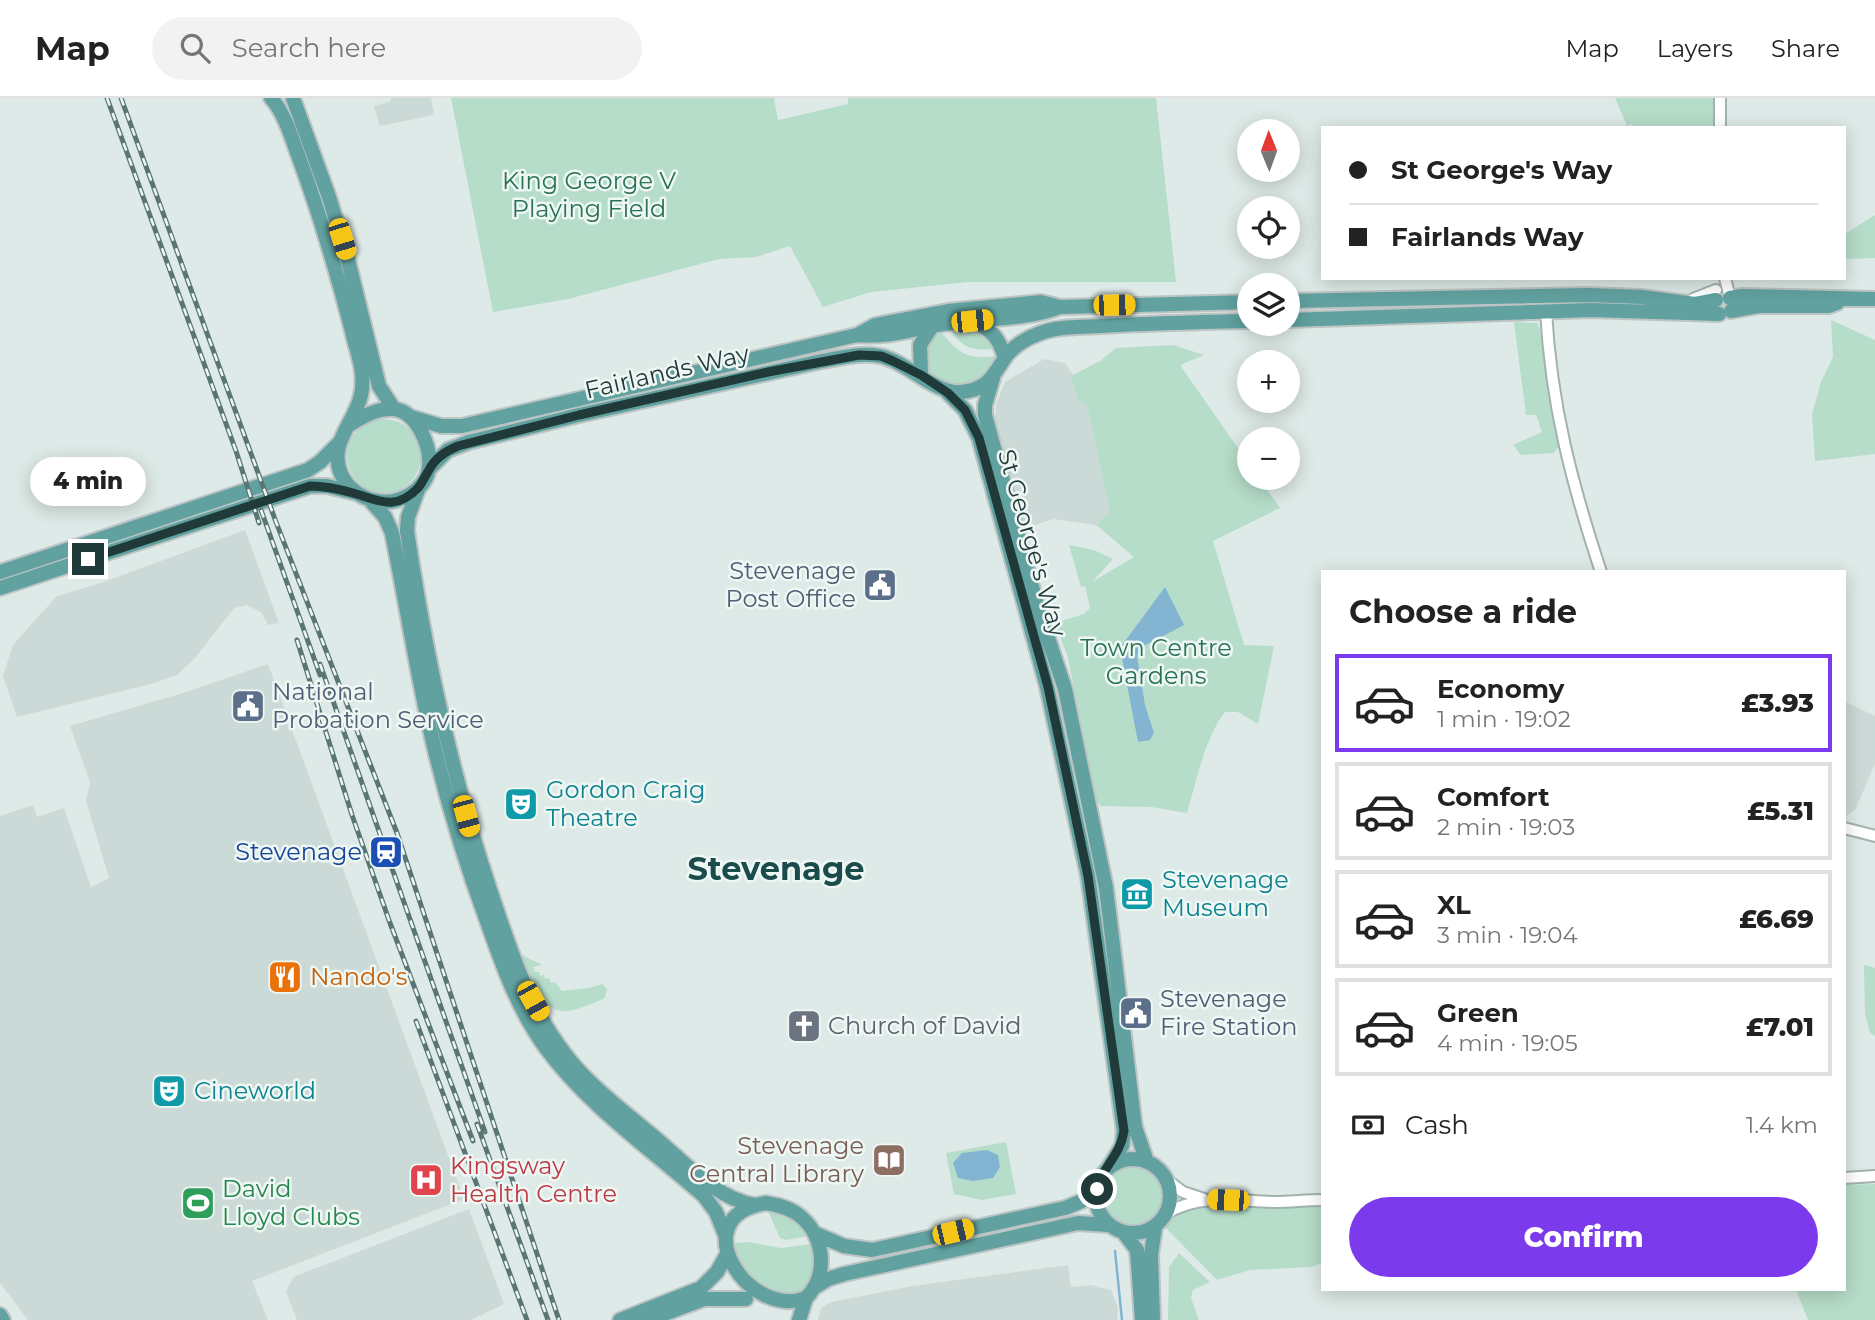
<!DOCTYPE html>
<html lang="en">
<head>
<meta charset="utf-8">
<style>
	body { margin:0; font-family:Montserrat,sans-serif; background:#f2f2f2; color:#222; height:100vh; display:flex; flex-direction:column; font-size:26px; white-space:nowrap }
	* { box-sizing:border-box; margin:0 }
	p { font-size:23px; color:#767676 }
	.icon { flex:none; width:38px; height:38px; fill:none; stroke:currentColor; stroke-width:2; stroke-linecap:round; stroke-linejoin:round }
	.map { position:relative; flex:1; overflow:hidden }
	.side { position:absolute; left:1321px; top:472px; width:525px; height:721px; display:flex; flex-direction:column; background:#fff; border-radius:0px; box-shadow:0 4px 18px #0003 }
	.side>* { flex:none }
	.hud { position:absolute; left:1321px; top:28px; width:525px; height:154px; border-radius:0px; box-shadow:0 4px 18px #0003; display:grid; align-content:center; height:154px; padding:0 28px; background:#fff }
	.needle { width:46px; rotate:359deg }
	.buttons { position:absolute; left:1237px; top:21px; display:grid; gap:14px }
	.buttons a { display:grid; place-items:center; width:63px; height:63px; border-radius:50%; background:#fff; box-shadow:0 4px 18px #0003; font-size:35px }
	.end { position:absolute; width:32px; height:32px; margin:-16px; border:9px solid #1f3a39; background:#fff; box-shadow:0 0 0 4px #fff }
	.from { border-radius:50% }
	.bubble { position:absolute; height:49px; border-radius:24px; background:#fff; box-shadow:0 4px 18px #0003; font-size:23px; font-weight:800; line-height:49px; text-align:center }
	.car { position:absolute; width:21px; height:42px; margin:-21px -10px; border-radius:9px; box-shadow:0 0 5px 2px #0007; background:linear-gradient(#f5c518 24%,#345 0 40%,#f5c518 0 76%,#345 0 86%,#f5c518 0) }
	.hud b { display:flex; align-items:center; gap:24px; height:66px; font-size:26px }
	.hud b+b { border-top:2px solid #e0e0e0 }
	.hud i { width:18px; height:18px; background:#222 }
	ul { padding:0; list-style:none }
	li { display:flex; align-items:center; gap:21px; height:98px; margin:0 14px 10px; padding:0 14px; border:4px solid #e0e0e0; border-radius:0px }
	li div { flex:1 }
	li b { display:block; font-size:26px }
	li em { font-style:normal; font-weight:800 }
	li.active { border-color:#7c3aed }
	li>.icon { width:63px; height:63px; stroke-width:1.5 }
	h2 { padding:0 28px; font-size:32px; line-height:84px }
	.pay { display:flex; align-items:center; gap:18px; height:77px; padding:0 28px; font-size:26px }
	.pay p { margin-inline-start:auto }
	.action { display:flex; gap:14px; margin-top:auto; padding:14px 28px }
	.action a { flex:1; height:80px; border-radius:42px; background:#7c3aed; color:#fff; font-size:28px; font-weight:800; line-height:80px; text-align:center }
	header { display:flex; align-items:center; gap:42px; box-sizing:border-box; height:98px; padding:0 35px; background:#fff; border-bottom:2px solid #e0e0e0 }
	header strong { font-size:33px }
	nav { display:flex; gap:38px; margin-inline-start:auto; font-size:24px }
	.search { width:490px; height:63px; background:#f2f2f2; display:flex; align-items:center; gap:18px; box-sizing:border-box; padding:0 24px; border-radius:38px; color:#767676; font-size:26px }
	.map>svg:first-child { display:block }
	.built { fill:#ccdad7 }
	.green { fill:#b6ddc9 }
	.water { fill:#83b4d2 }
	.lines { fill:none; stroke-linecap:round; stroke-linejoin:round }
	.stream { stroke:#83b4d2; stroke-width:2.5 }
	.minor-casing { stroke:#a1b2af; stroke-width:14 }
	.major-casing { stroke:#bcc4c4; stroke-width:18 }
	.minor { stroke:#fff; stroke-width:10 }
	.major { stroke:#61a19f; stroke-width:14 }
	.rail-casing { stroke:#597675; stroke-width:5 }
	.rail { stroke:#eef7f4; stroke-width:2.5; stroke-dasharray:8; stroke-linecap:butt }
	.route { stroke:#1f3a39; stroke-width:9 }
	.labels { text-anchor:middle; stroke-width:5; stroke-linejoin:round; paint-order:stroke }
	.park-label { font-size:24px; fill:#287255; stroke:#eef7f4 }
	.street-label { font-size:24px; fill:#1f3a39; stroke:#eef7f4 }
	.service-label { font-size:24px; fill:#4e5e75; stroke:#eef7f4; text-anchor:start }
	.culture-label { font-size:24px; fill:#0d838f; stroke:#eef7f4; text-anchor:start }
	.transit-label { font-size:24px; fill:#164399; stroke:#eef7f4; text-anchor:end }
	.food-label { font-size:24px; fill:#c56008; stroke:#eef7f4; text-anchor:start }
	.worship-label { font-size:24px; fill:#5b616d; stroke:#eef7f4; text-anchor:start }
	.education-label { font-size:24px; fill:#785e54; stroke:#eef7f4; text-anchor:end }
	.health-label { font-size:24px; fill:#be3a42; stroke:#eef7f4; text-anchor:start }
	.leisure-label { font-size:24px; fill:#27864d; stroke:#eef7f4; text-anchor:start }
	.district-label { font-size:32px; font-weight:bold; fill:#1b4c4c; stroke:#eef7f4 }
</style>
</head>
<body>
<header>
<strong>Map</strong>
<div class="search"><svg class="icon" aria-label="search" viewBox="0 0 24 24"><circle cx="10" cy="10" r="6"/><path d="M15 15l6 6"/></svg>Search here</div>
<nav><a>Map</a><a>Layers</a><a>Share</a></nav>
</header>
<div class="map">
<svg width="1875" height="1222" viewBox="0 0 1875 1222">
	<rect width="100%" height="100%" fill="#deeae7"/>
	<path class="built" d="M391 0H431L434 17 380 28 374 8 391 3Z
		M1044 261 1065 265 1073 277 1071 281 1078 302 1087 307 1110 414 1096 427 1054 421 1021 431 992 328 995 323 996 306 1005 284Z
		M245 432 279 525 268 527 262 515 247 507 234 510 196 559 177 577 151 586 17 619 3 578 13 547 57 498 101 485Z
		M268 566 464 1101 252 1183 268 1222H28L0 1185V718L33 707 37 719 64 710 91 789 109 780 86 703 90 684 70 628 183 595Z
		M1844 603 1875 618V666L1855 712 1846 718 1844 717Z
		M469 1111 504 1206 471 1222H297L286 1194 293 1179Z
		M1068 1167 1071 1189 1091 1187 1111 1192 1118 1210 1117 1222H818L821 1210 831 1204 913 1188Z"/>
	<path class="green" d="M451 0H774L778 22 848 6V0H1156L1176 184H968L871 194 823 209 790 148 756 159 719 161 568 201 493 214Z
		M1615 0H1714V30H1634L1632 26 1627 28Z
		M1875 117V160L1845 161V136Z
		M1831 222 1875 242V356L1815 363 1812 316 1821 284 1833 259Z
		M1514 224 1537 225 1540 231 1559 348 1554 355 1521 357 1513 347 1542 334 1536 317H1526Z
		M974 231H980L997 251C977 252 964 253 952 234Z
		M942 235C961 258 968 261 997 258V261C993 266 989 274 984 279 971 291 940 291 929 276 925 270 924 261 922 255L931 239Z
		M1173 247 1204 257 1180 267 1249 366 1250 380H1259L1280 410 1213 443 1244 547 1274 548 1258 626 1238 614H1225C1205 639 1196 685 1187 715L1151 709 1101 708 1096 702 1068 560 1055 525 1084 516 1090 510 1085 488 1081 489 1069 447 1094 452 1113 461 1092 484 1134 459 1096 427 1110 414 1087 307 1078 302 1071 281 1073 277 1100 263 1116 250Z
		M347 358a37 37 0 1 1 74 0a37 37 0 1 1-74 0Z
		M518 855 542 867 533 869 535 874H539L540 878 544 877 545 881 549 880 551 885 555 884 562 893 589 890 602 886 607 891 605 900C593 905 577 913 563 913 542 914 528 871 518 855Z
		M1864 867 1875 870V938L1870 935 1865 916Z
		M1006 1044 1016 1096 982 1102 954 1096 946 1055Z
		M1101 1099a31 31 0 1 1 62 0a31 31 0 1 1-62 0Z
		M1875 1086V1222H1808L1796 1192H1844L1845 1087Z
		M1206 1105 1323 1107V1165L1311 1169 1250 1172 1217 1182 1165 1129C1176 1113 1188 1109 1206 1105Z
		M768 1113C786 1114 799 1123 808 1138L786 1142 780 1140Z
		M748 1144 781 1150 811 1146C819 1166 813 1179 803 1197 795 1200 785 1206 776 1207 744 1211 737 1172 733 1149V1145Z
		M1179 1155 1210 1184 1193 1192 1191 1200 1199 1222H1168L1169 1169Z"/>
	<path class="water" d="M1165 489 1184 527 1144 548 1137 558 1145 607 1154 635 1150 642 1138 644 1120 550Z
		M987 1052 998 1057 1000 1069 993 1080 973 1083 958 1080 953 1065 962 1055Z"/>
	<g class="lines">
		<path class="stream" d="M1115 1153 1122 1222"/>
		<g class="minor-casing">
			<path id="minor" d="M1720 0V30
				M1725 180 1730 200
				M1693 201 1716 192
				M1546 213C1551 307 1572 386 1601 474
				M1844 730 1875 738
				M1844 1080 1875 1078
				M1167 1082 1183 1094 1204 1101
				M1167 1115C1202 1095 1236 1103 1274 1104 1290 1104 1307 1102 1323 1102"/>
		</g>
		<g class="major-casing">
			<path id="major" d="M271 0C285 16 291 38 298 57 321 119 339 181 355 245 360 262 365 279 361 297 355 325 328 345 341 376 348 391 362 401 378 403 398 407 427 392 429 369 431 348 417 313 393 311 377 310 362 319 349 327
				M293 0 329 99 348 162 379 288 394 311
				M1730 200 1742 198 1875 201
				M1288 203 1589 197 1642 199 1695 206 1716 202
				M1731 213 1758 208H1829L1837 205
				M1288 222 1591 212 1719 216
				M974 224C993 232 999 241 1005 260
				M858 237C887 240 914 231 943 226 981 220 1023 223 1060 209
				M921 277 920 247 931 230
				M993 280 985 307V317L1037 507 1065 591 1106 790 1135 1029 1147 1064
				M948 295 965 312 979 340 1047 589 1088 778 1124 1033 1122 1048 1109 1069
				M411 319 441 328H462L857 237 875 227 948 213 1041 204 1060 209 1250 204
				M430 370 448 352 469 344 579 317 822 263C841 260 861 254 880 258 908 264 934 296 961 294 986 292 992 280 1004 261 1011 250 1026 240 1038 236 1056 228 1081 229 1101 228 1150 225 1200 224 1250 223
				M419 389 408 419 407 433C425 554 450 672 489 789 507 843 525 901 559 948 584 985 625 1014 659 1043 687 1067 716 1100 754 1107
				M370 402 385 419 392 435C405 499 415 563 429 627 444 694 464 761 488 826 503 869 519 913 546 950 589 1008 651 1051 704 1098L716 1114 726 1139
				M0 474 308 372 320 364 339 345
				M0 490 310 388H327L356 395
				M1096 1098a37 37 0 1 1 74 0a37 37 0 1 1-74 0Z
				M766 1105C777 1107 787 1109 796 1115 824 1134 830 1176 806 1200 747 1222 682 1118 766 1105Z
				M1123 1134 1137 1152 1142 1222
				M814 1135 844 1148 872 1152 1065 1110 1082 1103 1097 1091
				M815 1189 828 1181 844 1176 1078 1125 1109 1127
				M0 1217 3 1222
				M620 1222 701 1190 717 1174 726 1158
				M648 1222 704 1201H746
				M799 1222 806 1200
				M1153 1222 1151 1157 1155 1129"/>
		</g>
		<use href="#minor" class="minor"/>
		<use href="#major" class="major"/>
		<g class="rail-casing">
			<path id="rail" d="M107 0 236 353 259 425
				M121 0 276 424 397 735 559 1222
				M261 412 320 577
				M297 542 352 717 390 825 473 1043
				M320 566 485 1034
				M416 923 527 1222
				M477 1026 548 1222"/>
		</g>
		<use href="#rail" class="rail"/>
	</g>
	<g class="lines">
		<path class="route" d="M88 461 310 388C325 388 339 391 353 395 378 402 395 414 418 390 423 384 425 378 429 372 435 360 446 353 458 348L579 317 768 274 859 257 881 258 893 263 921 277 948 295 965 312 979 340 1048 589 1088 778 1124 1033C1120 1059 1102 1069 1097 1091"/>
	</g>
	<defs>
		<g id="civic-square" transform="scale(1.75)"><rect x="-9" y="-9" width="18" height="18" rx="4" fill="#5c6f8a" stroke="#eef7f4"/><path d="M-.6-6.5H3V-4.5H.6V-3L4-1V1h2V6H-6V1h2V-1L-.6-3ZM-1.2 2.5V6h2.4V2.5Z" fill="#fff"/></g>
		<g id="theatre-square" transform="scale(1.75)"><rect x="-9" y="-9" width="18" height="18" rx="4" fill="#0f9aa8" stroke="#eef7f4"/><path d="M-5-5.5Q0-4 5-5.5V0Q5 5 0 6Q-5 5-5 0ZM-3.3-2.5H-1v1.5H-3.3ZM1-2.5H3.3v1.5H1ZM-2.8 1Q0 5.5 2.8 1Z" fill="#fff"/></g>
		<g id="station-square" transform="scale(1.75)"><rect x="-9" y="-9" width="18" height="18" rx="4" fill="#1a4fb4" stroke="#eef7f4"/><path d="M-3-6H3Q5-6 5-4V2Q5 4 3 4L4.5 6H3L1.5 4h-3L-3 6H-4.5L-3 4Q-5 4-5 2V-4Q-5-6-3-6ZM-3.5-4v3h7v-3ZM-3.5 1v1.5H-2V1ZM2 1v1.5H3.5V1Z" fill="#fff"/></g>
		<g id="museum-square" transform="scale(1.75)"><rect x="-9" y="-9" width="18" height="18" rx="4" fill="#0f9aa8" stroke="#eef7f4"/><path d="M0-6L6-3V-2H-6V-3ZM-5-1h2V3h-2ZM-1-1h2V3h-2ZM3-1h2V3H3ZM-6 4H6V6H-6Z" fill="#fff"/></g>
		<g id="restaurant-square" transform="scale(1.75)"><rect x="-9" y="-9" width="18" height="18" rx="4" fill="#e8710a" stroke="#eef7f4"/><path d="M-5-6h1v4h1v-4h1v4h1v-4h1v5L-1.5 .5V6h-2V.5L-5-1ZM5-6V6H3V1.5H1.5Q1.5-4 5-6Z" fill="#fff"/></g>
		<g id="church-square" transform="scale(1.75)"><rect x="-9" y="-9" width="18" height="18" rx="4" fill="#6b7280" stroke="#eef7f4"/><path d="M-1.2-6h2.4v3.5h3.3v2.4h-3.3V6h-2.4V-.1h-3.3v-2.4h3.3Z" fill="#fff"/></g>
		<g id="library-square" transform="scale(1.75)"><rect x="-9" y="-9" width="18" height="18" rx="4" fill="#8d6e63" stroke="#eef7f4"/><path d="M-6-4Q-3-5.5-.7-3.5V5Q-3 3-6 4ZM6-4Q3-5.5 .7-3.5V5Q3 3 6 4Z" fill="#fff"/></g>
		<g id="hospital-square" transform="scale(1.75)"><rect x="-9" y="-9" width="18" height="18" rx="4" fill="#e0444e" stroke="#eef7f4"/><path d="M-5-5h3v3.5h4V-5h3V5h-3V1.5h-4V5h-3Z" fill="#fff"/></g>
		<g id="stadium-square" transform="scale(1.75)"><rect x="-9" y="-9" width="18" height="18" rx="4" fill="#2e9e5b" stroke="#eef7f4"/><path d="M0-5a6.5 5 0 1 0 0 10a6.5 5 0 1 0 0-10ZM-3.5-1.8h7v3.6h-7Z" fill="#fff"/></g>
	</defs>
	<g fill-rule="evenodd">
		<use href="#civic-square" x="880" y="487"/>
		<use href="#civic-square" x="248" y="608"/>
		<use href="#theatre-square" x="521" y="706"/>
		<use href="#station-square" x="386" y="754"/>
		<use href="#museum-square" x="1137" y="796"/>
		<use href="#restaurant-square" x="285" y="879"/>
		<use href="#civic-square" x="1136" y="915"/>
		<use href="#church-square" x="804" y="928"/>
		<use href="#theatre-square" x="169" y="993"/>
		<use href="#library-square" x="889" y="1062"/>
		<use href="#hospital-square" x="426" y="1082"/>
		<use href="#stadium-square" x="198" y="1105"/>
	</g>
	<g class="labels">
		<g class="park-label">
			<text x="589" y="91">King George V<tspan x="589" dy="28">Playing Field</tspan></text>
			<text x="1156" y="558">Town Centre<tspan x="1156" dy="28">Gardens</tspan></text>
		</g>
		<g class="street-label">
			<text transform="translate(667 274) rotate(-13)" y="8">Fairlands Way</text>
			<text transform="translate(1032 445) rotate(74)" y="8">St George's Way</text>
		</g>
		<g class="service-label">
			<text x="856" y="481" text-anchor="end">Stevenage<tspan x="856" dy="28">Post Office</tspan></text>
			<text x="272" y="602">National<tspan x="272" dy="28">Probation Service</tspan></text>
			<text x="1160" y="909">Stevenage<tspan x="1160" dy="28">Fire Station</tspan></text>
		</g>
		<g class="culture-label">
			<text x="546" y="700">Gordon Craig<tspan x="546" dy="28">Theatre</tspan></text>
			<text x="1162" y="790">Stevenage<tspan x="1162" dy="28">Museum</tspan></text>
			<text x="194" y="1001">Cineworld</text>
		</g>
		<g class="transit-label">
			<text x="362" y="762">Stevenage</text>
		</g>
		<g class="food-label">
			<text x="310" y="887">Nando's</text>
		</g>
		<g class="worship-label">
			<text x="828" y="936">Church of David</text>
		</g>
		<g class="education-label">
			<text x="864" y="1056">Stevenage<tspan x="864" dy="28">Central Library</tspan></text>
		</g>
		<g class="health-label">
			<text x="450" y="1076">Kingsway<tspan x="450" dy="28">Health Centre</tspan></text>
		</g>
		<g class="leisure-label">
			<text x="222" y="1099">David<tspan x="222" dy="28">Lloyd Clubs</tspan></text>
		</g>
		<g class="district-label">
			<text x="776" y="782">Stevenage</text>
		</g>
	</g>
</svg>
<div class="buttons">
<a><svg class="needle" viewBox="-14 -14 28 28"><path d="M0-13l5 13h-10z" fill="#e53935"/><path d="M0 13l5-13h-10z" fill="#767676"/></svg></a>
<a><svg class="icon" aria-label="locate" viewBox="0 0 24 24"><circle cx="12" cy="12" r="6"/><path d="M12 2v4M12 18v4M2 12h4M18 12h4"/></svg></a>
<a><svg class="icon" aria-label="layers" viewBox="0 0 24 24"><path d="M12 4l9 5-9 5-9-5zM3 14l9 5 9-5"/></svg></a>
<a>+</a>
<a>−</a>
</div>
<i class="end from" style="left:1097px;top:1091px"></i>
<i class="end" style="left:88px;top:461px"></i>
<div class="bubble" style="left:30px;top:359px;width:116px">4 min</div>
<i class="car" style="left:342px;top:141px;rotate:163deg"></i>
<i class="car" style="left:1114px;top:207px;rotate:89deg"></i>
<i class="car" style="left:972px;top:223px;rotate:84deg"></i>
<i class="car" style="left:466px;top:718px;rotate:165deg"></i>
<i class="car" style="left:533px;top:903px;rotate:151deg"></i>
<i class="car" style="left:1228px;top:1102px;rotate:272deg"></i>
<i class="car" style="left:953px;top:1134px;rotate:77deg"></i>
<div class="hud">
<b><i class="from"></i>St George's Way</b>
<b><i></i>Fairlands Way</b>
</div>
<section class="side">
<h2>Choose a ride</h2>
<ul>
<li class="active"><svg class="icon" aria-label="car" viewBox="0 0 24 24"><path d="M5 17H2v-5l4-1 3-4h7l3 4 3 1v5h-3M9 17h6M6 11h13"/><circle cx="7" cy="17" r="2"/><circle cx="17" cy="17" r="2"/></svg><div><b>Economy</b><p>1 min · 19:02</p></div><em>£3.93</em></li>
<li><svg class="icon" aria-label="car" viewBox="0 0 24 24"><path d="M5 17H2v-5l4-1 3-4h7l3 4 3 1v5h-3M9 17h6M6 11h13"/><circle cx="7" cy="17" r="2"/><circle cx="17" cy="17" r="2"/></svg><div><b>Comfort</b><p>2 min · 19:03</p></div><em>£5.31</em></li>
<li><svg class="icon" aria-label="car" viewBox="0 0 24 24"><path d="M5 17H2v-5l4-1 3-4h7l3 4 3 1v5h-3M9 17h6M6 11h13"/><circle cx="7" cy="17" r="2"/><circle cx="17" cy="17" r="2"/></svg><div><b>XL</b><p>3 min · 19:04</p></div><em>£6.69</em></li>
<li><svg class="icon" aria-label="car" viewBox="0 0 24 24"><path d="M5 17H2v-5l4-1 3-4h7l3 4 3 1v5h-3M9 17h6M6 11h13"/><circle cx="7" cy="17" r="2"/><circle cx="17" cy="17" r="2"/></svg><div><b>Green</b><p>4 min · 19:05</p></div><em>£7.01</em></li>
</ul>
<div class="pay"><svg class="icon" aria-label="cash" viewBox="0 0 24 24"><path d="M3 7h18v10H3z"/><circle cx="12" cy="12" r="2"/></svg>Cash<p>1.4 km</p></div>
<div class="action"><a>Confirm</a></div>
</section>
</div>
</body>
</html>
